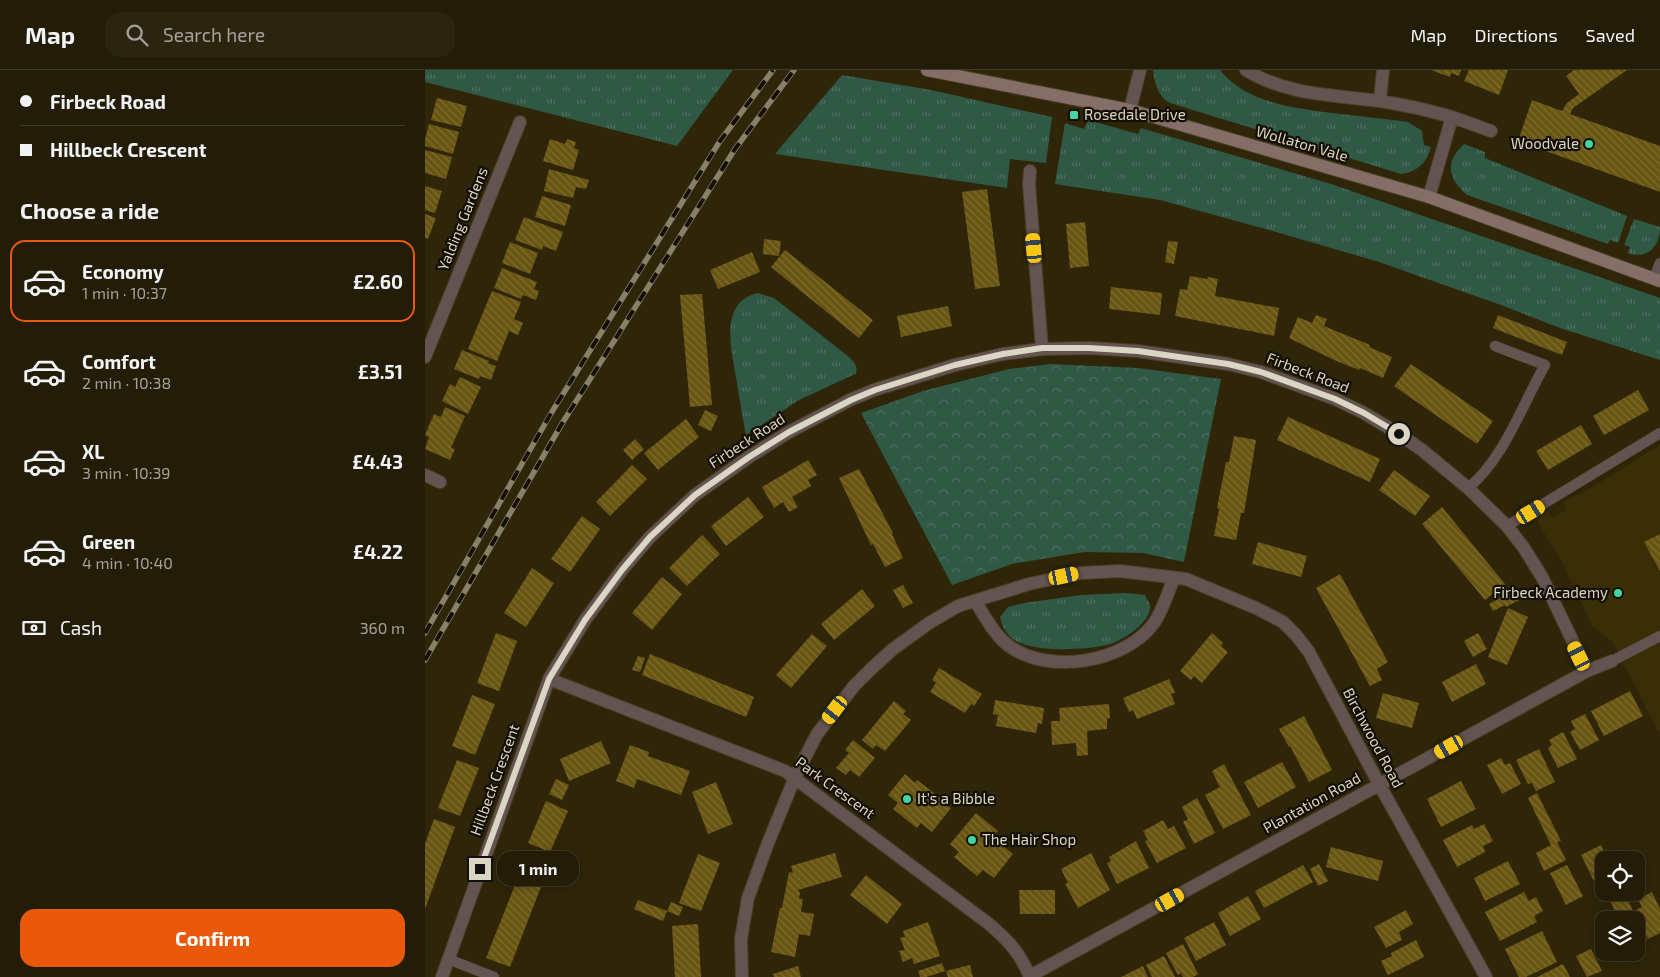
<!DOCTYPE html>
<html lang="en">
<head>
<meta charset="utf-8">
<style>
	body { margin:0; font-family:"Exo 2",sans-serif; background:#2b2510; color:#f1f3f6; height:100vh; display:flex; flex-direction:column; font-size:19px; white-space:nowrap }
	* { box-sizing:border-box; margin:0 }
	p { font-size:16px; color:#a3a19b }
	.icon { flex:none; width:28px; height:28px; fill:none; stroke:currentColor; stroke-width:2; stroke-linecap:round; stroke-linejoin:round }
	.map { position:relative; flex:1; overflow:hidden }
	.side { display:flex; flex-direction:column; background:#231c06; width:425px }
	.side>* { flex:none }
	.banner { display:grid; align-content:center; height:110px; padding:0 20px; background:#231c06 }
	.buttons { position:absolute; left:1170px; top:781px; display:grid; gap:10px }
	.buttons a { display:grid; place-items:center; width:50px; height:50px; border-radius:10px; background:#231c06; box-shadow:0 2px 12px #0003,0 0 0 1px #403a28; font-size:25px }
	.end { position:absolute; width:22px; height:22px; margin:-11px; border:6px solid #dbd5c4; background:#111; box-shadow:0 0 0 2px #111 }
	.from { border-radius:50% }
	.bubble { position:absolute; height:35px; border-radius:15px; background:#231c06; box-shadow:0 2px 12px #0003,0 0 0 1px #403a28; font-size:16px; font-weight:700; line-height:35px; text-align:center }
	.car { position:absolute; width:15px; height:30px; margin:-15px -8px; border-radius:6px; box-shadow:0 0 4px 1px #0007; background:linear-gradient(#f5c518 24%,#345 0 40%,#f5c518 0 76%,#345 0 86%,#f5c518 0) }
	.banner b { display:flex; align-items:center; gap:18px; height:48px; font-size:19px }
	.banner b+b { border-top:1px solid #403a28 }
	.banner i { width:12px; height:12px; background:#f1f3f6 }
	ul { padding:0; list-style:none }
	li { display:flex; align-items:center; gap:15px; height:82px; margin:0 10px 8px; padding:0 10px; border:2px solid transparent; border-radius:15px }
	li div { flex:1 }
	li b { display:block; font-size:19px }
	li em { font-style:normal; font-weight:700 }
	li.current { border-color:#ea580c }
	li>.icon { width:45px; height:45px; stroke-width:1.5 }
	h2 { padding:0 20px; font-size:22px; line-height:60px }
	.pay { display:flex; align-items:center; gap:12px; height:55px; padding:0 20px; font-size:19px }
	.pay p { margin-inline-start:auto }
	.cta { display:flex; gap:10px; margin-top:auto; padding:10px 20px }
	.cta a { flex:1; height:58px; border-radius:15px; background:#ea580c; color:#fff; font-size:20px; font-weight:700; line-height:58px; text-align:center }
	header { display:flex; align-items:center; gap:30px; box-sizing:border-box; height:70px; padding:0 25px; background:#231c06; border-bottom:1px solid #403a28 }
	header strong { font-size:24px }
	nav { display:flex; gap:28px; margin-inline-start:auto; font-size:18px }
	.search { width:350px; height:45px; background:#2b2510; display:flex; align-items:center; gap:12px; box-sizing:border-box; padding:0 18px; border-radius:15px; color:#a3a19b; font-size:19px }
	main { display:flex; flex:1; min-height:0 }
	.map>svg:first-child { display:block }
	.built { fill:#3a2e07 }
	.grass { fill:url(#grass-tufts) }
	.forest { fill:url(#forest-crowns) }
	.building { fill:url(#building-back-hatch) }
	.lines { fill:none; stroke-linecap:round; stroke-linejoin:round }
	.lane-casing { stroke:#4b4126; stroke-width:11 }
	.street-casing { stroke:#4b4126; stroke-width:14 }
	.secondary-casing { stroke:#4b4126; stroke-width:14 }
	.lane { stroke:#645451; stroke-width:10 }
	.street { stroke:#645451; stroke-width:12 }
	.secondary { stroke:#866e68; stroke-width:12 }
	.rail-casing { stroke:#888069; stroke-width:5.5 }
	.rail { stroke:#130f04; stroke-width:4; stroke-dasharray:11; stroke-linecap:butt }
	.route { stroke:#dbd5c4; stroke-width:6 }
	.poi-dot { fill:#43d4a0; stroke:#130f04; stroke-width:2 }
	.labels { text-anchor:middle; stroke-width:4.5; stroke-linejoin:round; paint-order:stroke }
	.poi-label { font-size:15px; fill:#dbd5c4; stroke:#130f04; text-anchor:start }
	.street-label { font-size:15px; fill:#dbd5c4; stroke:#130f04 }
</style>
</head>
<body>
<header>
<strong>Map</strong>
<div class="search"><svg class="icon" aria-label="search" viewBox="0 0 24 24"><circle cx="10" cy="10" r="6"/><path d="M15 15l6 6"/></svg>Search here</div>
<nav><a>Map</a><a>Directions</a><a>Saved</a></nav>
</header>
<main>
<section class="side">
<div class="banner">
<b><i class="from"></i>Firbeck Road</b>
<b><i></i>Hillbeck Crescent</b>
</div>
<h2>Choose a ride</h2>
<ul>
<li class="current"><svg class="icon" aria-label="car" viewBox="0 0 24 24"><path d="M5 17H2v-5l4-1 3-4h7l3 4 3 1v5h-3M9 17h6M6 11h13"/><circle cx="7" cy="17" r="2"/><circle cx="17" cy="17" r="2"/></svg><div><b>Economy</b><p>1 min · 10:37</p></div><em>£2.60</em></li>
<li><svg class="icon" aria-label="car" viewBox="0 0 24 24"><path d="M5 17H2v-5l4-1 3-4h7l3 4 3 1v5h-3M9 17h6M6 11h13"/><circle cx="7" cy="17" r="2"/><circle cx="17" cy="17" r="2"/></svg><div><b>Comfort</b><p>2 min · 10:38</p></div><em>£3.51</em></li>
<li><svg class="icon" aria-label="car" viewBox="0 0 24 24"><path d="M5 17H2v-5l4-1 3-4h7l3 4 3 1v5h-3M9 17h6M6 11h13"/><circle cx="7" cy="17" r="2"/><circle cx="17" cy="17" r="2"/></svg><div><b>XL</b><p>3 min · 10:39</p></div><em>£4.43</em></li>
<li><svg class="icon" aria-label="car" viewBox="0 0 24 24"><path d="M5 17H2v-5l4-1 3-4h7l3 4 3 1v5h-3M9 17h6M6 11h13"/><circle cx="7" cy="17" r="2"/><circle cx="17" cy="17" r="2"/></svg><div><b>Green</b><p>4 min · 10:40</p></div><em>£4.22</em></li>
</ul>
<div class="pay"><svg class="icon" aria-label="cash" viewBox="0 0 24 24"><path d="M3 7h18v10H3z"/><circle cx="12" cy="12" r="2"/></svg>Cash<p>360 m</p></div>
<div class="cta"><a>Confirm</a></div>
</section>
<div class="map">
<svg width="1235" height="907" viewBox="0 0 1235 907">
	<defs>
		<pattern id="grass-tufts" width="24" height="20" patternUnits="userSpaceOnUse" patternTransform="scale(1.25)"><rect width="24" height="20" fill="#2f5845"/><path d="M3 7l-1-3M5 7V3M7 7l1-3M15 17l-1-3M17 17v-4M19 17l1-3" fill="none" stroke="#4d6f5e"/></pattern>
		<pattern id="forest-crowns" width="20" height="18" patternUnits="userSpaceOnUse" patternTransform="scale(1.25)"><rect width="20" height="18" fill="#2f5845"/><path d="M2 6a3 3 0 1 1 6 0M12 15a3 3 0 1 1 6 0" fill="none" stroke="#4d6f5e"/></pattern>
		<pattern id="building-back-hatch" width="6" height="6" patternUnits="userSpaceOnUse" patternTransform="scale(1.25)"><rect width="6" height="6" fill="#695512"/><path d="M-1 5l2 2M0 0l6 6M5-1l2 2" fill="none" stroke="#7e6d33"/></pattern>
	</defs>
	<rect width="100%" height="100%" fill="#2f2508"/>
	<path class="built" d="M1235 375V665L1188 572 1167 556 1136 490 1110 448 1123 441 1127 448 1142 440 1138 432 1164 419Z"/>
	<path class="grass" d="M0 0H308L252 76 0 12Z
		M728 0H795C823 35 873 38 914 44 937 46 960 49 983 52L997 61 999 75 1006 77C1002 93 992 102 976 104L745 33C734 28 729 12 728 0Z
		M417 5 506 20 627 47 621 93 585 89 582 118 350 84Z
		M663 50 713 64 716 58 906 114 1235 228V290L1135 258 1076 235 954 192 844 160 735 130 630 114 640 53 659 59Z
		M1039 74 1060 82V88L1202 146 1193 173 1185 170 1183 174 1042 125C1023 108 1019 93 1039 74Z
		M1209 149 1235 157C1235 176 1223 190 1203 183L1205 177 1199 175Z
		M333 223 349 228 424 287C429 292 433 296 431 304L428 305 374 330 321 365C317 345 314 326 311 307 306 278 294 232 333 223Z
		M700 523 720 525C722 530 726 534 725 539 723 554 696 572 682 575 660 580 607 583 588 569 580 563 577 556 575 547L583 537 599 533 656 525Z"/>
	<path class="forest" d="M626 294 713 298 796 309 759 492 718 483 660 482 587 494 527 515 436 343 498 321 584 299Z"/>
	<path class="building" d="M1006 0H1036L1034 6 1026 3 1025 7Z
		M1044 0H1083L1074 25 1039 11Z
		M1149 0H1202L1148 38 1145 44 1235 76V122L1093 71 1107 30 1137 41 1142 33 1154 24 1141 6Z
		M12 28 42 36 36 57 6 50Z
		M4 54 34 62 28 84 0 76V69Z
		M125 69 140 74 142 69 151 72 149 78 154 80 148 100 118 91Z
		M0 80 27 87 21 109 0 103Z
		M124 99 164 110 161 119 151 117 148 128 119 121Z
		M0 116 17 121 10 143 0 140Z
		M562 119 575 216 550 219 537 122Z
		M117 126 146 135 140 156 110 147Z
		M0 144 11 148 3 169 0 168Z
		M99 147 138 162 131 181 118 176 117 180 90 170Z
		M660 152 664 196 645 198 641 154Z
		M339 169 356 171 354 186 338 184Z
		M743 171 753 172 749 194 740 192Z
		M85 172 113 183 105 204 77 193Z
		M360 180 448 250 434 268 346 197Z
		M327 182 335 202 293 219 285 200Z
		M77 198 112 212 109 219 114 221 111 230 98 225 96 229 69 218Z
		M765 206 782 209 783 207 793 209 790 226 854 238 849 266 750 246 755 219 762 220Z
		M686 217 737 223 735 245 684 239Z
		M67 221 96 232 89 249 98 253 93 265 84 261 72 291 43 279Z
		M277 224 287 335 265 337 255 225Z
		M523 236 527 256 476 267 472 246Z
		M891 245 902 249 899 256 945 275 944 277 967 287 958 308 935 298 934 300 909 290 864 268 873 247 887 253Z
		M1073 245 1142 272 1137 285 1068 258Z
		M37 280 64 291 63 293 71 296 66 310 55 306 54 309 29 299Z
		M986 294 1068 351 1052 374 969 316Z
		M35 307 56 317 43 344 17 331 25 314 30 317Z
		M1213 320 1224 340 1179 365 1168 346Z
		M20 337 40 346 26 378 30 379 25 390 0 379 4 367 0 365 9 344 16 347Z
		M280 340 293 346 286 361 273 355Z
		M863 347 955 389 945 412 852 370Z
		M261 349 274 367 233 400 219 383Z
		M1156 355 1167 374 1123 400 1111 381Z
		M809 366 831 370 819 443H816L811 470 789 466 794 439 792 438 801 392H804Z
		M210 369 219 379 207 390 198 380Z
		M383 390 392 405 383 410 386 416 367 427 373 437 364 442 358 432 349 438 337 417Z
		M207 395 222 409 185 446 171 432Z
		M434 399 468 463 467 464 478 488 460 497 448 474 446 475 414 408Z
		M969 400 1005 426 990 446 954 420Z
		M323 427 339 447 301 476 286 456Z
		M1017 437 1080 514 1060 530 997 454Z
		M157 446 175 459 145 502 126 489Z
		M1235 464V501L1219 472Z
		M277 465 295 484 262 516 244 498Z
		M833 472 882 486 876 507 827 494Z
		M107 498 129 513 101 557 79 543Z
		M915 504 963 592 952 599 957 610 945 616 891 518Z
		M237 507 257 524 227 560 207 543Z
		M478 515 488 533 478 538 468 520Z
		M437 519 450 536 409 570 396 554Z
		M1089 520 1094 530 1081 537 1080 535 1068 541 1064 534Z
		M1083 538 1103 547 1082 595 1063 587Z
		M71 563 92 571 74 621 52 613Z
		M787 563 798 573 796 576 803 582 777 613 769 606 766 610 755 601Z
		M1053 563 1062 579 1048 587 1039 571Z
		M387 564 402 576 366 618 351 605Z
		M225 584 329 627 321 647 217 605Z
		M213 586 220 588 215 602 207 600Z
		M1051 594 1061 614 1027 632 1017 612Z
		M514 598 557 624 549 636 546 634 540 643 505 622 511 613 507 610Z
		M744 609 750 623 746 624 750 634 712 649 708 640 704 642 698 628Z
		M1205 621 1218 646 1179 666 1166 641Z
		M958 623 994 633 987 658 951 648Z
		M47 625 70 634 50 685 27 676Z
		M570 630 619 638 617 654 613 653 611 663 571 656 573 645 568 644Z
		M469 631 481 641 478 644 486 650 460 681 451 675 448 679 437 670Z
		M684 634 685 648 682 649V659L662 661 663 685 652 686 651 673 627 675 626 651H635L634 638Z
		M1160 644 1174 670 1155 680 1145 662 1150 659 1146 651Z
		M879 646 907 700 884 712 865 676 864 677 854 659Z
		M1138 662 1152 689 1133 698 1123 678 1127 675 1124 670Z
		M428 670 450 688 434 707 425 700 421 705 411 698 424 683 420 680Z
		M176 671 186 693 144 711 135 689Z
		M205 675 224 682 223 686 265 701 256 725 212 709 209 718 191 711Z
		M1114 679 1130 712 1111 721 1107 713 1103 714 1091 690Z
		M1076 688 1080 695 1085 693 1096 714 1077 724 1062 695Z
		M32 690 54 698 35 746 13 738Z
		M857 692 871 717 833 738 819 712Z
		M799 694 826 745 798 759 780 725 795 717 787 701Z
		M480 704 490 713 492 710 517 729 516 731 526 738 507 762 496 753 492 758 468 739 473 733 463 725Z
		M131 709 144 715 137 730 124 724Z
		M1036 711 1051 739 1016 757 1002 729Z
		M291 712 308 754 283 764 267 722Z
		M1112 723 1136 771 1132 772 1141 790 1119 801 1111 783 1126 775 1103 728Z
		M772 728 790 763 769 774 758 752 763 749 757 737Z
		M121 731 143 741 125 782 103 773Z
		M551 743 573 761 569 765 579 773 577 775 588 784 569 808 558 800 552 806 529 787 534 782 525 774Z
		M9 749 30 757 0 839V774Z
		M738 750 743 759 749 756 761 778 732 793 720 771 723 770 718 761Z
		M1059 754 1068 771 1058 776 1060 782 1032 797 1018 770 1047 755 1049 759Z
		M711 771 724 798 692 814 682 793 686 791 684 787Z
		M1176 775 1183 790H1179V822H1199L1222 870 1211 875V850H1194L1184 828 1178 830 1156 785Z
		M906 777 958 791 953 811 901 797Z
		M114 781 127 787 121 800 109 795Z
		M410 783 417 807 373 820 375 823 374 828 378 829 376 842 389 844 385 866 374 864 370 887 346 882 355 838H357L364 802 368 803 366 796Z
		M666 783 685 820 653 838 640 814 643 813 636 799Z
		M273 784 295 793 276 841 254 833Z
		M1083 791 1095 814 1060 831 1049 808Z
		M894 794 903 811 893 816 885 799Z
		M98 795 121 804 85 897 61 888Z
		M878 795 888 812 839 838 830 821Z
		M1142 795 1158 826 1141 835 1125 803Z
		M441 805 477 834 462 854 425 825Z
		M594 820H630V844H595Z
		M1099 822 1104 831 1111 827 1118 841 1109 846 1112 852 1075 871 1060 842Z
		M1227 822 1235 839V863L1223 869 1209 841 1217 837 1213 829Z
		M823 826 836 849 805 866 793 843Z
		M213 830 242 841 238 851 209 839Z
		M246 832 258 837 254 846 242 841Z
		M981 840 988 854 974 862 977 870 961 878 949 857Z
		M503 852 515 886 489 894 487 888 478 892 474 881 480 880 475 868 480 867 478 861Z
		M789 852 801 875 771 891 759 868Z
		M273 854 276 907H250L247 856Z
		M1117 861 1132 892 1101 907H1094L1080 879Z
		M991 870 999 887 963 905 956 891 967 886 966 883Z
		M758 874 773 904 768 907H758L756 903 753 905 741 883Z
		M1166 879 1177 901 1162 907 1151 886Z
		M739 886 750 907H727L721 895Z
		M517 893 520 901 501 907H495L493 901Z
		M1138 894 1145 907H1112Z
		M545 895 548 907H523L521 901Z
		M373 896 376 907H349L348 904Z
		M718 896 723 907H696Z"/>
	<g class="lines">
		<g class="lane-casing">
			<path id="lane" d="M1229 209 1235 193
				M1043 418C1079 389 1098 333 1120 295L1070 276
				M1082 456 1235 363
				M1187 591 1235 566
				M23 889 69 907"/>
		</g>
		<g class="street-casing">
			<path id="street" d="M821 0C861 25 909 25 955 31 980 35 1003 40 1027 47L1004 127
				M955 31 958 0
				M705 40 715 0
				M1027 47 1066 61
				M605 101 604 114 617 279
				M0 287 95 52
				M0 405 15 412
				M550 531C560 546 569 565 584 576 624 605 700 593 729 553 738 540 743 522 749 508
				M124 609 360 701 564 854C584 871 595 883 605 907
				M605 906 1162 601 1187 591
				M17 907 124 609 160 550 197 500 225 467 270 425 324 387 364 362 425 330 449 320 530 295 578 284 617 279 664 278 713 281 803 294 836 302 910 329 939 343 974 364 997 380 1043 418 1082 456 1099 478 1117 507 1162 601
				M317 907 316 869 323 828 343 773 370 707 392 664 429 616 446 599 468 579 504 553 533 536 604 514 656 503 695 501 761 509 831 538 858 552 871 565 884 582 954 714 1061 907"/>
		</g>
		<g class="secondary-casing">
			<path id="secondary" d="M502 0 705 40 1004 127 1235 211"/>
		</g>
		<use href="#lane" class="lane"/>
		<use href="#street" class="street"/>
		<use href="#secondary" class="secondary"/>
		<g class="rail-casing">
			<path id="rail" d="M0 563 125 345 295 71 348 0
				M0 590 138 352 310 79 369 0"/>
		</g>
		<use href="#rail" class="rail"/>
	</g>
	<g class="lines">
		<path class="route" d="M55 799 124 609 160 550 197 500 225 467 270 425 324 387 364 362 426 330 450 320 530 295 578 284 617 278H664L713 281 761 288 803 294 836 302 910 329 939 343 974 364"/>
	</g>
	<g class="poi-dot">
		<rect x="644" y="40" width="10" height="10" rx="2.5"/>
		<circle cx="1164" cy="74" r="5"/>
		<circle cx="1193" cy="523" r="5"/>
		<circle cx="482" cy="729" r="5"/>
		<circle cx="547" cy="770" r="5"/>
	</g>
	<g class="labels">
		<g class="poi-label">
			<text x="659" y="50">Rosedale Drive</text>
			<text x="1154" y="79" text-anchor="end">Woodvale</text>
			<text x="1183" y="528" text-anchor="end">Firbeck Academy</text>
			<text x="492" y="734">It's a Bibble</text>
			<text x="557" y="775">The Hair Shop</text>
		</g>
		<g class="street-label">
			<text transform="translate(877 74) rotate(16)" y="5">Wollaton Vale</text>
			<text transform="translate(38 149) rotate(-68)" y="5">Yalding Gardens</text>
			<text transform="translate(883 303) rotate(21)" y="5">Firbeck Road</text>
			<text transform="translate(322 371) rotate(-33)" y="5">Firbeck Road</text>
			<text transform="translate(948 668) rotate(62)" y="5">Birchwood Road</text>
			<text transform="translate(70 710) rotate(-70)" y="5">Hillbeck Crescent</text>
			<text transform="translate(410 718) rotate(36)" y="5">Park Crescent</text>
			<text transform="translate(887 733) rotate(-29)" y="5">Plantation Road</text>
		</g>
	</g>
</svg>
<div class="buttons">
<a><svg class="icon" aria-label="locate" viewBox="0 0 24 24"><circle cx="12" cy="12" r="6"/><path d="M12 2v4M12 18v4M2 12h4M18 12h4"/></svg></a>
<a><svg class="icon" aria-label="layers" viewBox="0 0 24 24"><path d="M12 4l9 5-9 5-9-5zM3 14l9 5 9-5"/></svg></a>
</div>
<i class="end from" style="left:974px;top:364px"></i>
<i class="end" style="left:55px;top:799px"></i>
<div class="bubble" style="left:72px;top:781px;width:82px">1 min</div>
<i class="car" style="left:609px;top:178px;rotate:355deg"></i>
<i class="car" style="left:1106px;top:442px;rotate:59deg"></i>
<i class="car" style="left:639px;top:506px;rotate:78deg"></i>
<i class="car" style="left:1154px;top:586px;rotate:334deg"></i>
<i class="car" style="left:410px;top:640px;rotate:217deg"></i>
<i class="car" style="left:1024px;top:677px;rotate:241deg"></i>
<i class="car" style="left:745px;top:830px;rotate:61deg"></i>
</div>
</main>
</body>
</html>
